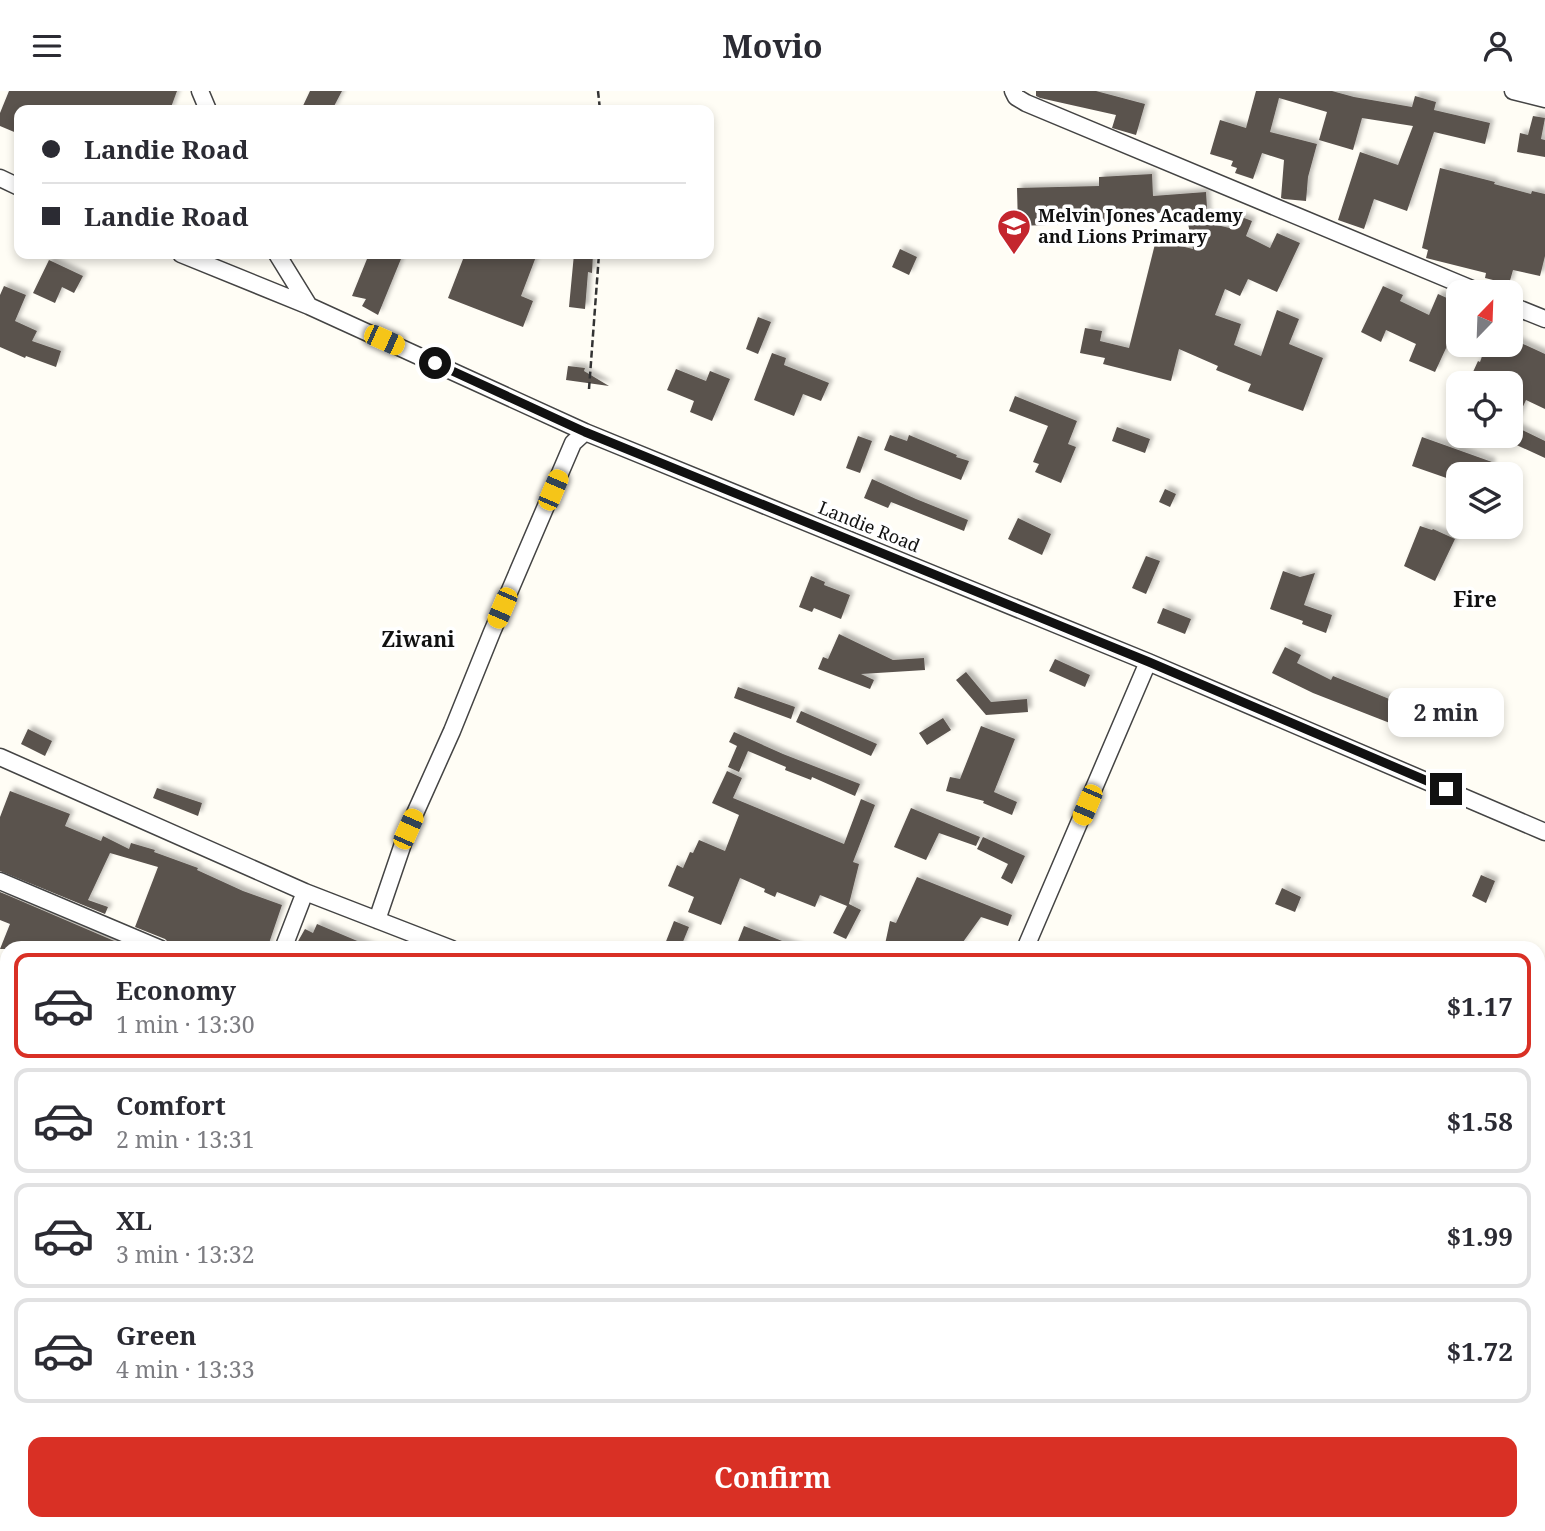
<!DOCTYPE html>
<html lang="en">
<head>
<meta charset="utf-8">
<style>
	body { margin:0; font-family:"Noto Serif",serif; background:#f7f7f7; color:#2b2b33; height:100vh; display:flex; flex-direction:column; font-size:26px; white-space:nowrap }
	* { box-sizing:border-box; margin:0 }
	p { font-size:23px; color:#7c7c81 }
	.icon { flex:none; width:38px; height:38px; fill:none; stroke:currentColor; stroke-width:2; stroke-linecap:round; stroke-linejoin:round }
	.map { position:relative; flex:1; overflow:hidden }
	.drawer { position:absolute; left:0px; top:850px; width:1545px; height:590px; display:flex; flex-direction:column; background:#fff; border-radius:21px 21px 0 0; box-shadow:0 4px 10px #0003 }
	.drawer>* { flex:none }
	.hud { position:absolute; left:14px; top:14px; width:700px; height:154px; border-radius:14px; box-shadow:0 4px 10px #0003; display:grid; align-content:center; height:154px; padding:0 28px; background:#fff }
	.needle { width:46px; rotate:23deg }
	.tools { position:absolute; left:1446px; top:189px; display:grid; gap:14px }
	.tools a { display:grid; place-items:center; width:77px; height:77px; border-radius:14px; background:#fff; box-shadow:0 4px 10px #0003; font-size:35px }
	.end { position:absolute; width:32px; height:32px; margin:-16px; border:9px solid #111; background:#fff; box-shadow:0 0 0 4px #fff }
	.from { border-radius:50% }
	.bubble { position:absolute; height:49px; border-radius:14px; background:#fff; box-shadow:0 4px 10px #0003; font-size:23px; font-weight:700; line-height:49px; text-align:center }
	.car { position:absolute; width:21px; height:42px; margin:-21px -10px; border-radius:9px; box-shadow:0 0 5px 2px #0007; background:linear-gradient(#f5c518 24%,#345 0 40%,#f5c518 0 76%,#345 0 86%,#f5c518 0) }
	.hud b { display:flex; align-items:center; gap:24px; height:66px; font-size:26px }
	.hud b+b { border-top:2px solid #e1e1e2 }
	.hud i { width:18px; height:18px; background:#2b2b33 }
	ul { padding:12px 0 0; list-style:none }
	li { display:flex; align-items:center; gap:21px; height:105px; margin:0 14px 10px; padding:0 14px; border:4px solid #e1e1e2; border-radius:14px }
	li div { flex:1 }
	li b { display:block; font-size:26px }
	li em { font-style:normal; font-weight:700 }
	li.active { border-color:#d93025 }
	li>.icon { width:63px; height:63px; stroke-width:1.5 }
	.button { display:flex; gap:14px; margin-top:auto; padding:14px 28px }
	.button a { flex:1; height:80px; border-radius:14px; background:#d93025; color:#fff; font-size:28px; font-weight:700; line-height:80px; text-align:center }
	header { display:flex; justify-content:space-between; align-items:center; height:91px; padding:0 28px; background:#fff; font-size:32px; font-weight:700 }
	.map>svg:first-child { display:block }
	.building { fill:#5a524d; filter:url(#shadow) }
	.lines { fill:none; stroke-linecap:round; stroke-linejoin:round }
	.minor-casing { stroke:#444; stroke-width:19 }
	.path { stroke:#333; stroke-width:2.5; stroke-dasharray:7 3.5; stroke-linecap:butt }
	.minor { stroke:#fff; stroke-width:16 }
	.route { stroke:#111; stroke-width:9 }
	.labels { text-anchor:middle; stroke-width:7; stroke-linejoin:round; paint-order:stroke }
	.poi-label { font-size:18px; font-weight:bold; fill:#111; stroke:#fff; text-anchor:start }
	.street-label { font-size:18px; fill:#111; stroke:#fff }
	.quarter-label { font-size:21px; font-weight:bold; fill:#111; stroke:#fff }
</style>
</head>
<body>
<header><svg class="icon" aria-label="menu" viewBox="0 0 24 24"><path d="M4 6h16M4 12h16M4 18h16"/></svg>Movio<svg class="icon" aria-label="person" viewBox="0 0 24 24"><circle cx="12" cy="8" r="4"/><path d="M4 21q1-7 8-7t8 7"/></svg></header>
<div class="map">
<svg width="1545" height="1440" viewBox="0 0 1545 1440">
	<defs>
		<filter id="shadow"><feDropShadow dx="4" dy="-4" stdDeviation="2" flood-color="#0004"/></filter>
	</defs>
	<rect width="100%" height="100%" fill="#fffdf5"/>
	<path class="building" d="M9 0H177L170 19H19V43L0 35V22Z
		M310 0H342L332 19H301Z
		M1036 0H1096L1145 13 1136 44 1112 37 1116 24 1040 7 1036 5Z
		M1256 0H1332L1354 6 1412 16 1415 5 1436 11 1434 19 1490 32 1485 53 1434 41 1407 120 1374 108 1364 138 1338 129 1360 61 1398 74 1413 35 1362 27 1353 59 1319 49 1327 21 1279 7 1270 41 1317 53 1308 86 1306 110 1284 108 1281 107 1284 69 1262 62 1253 88 1235 82 1237 77 1231 75 1233 70 1210 63 1220 29 1246 37Z
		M1533 25 1545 27 1541 48 1545 49V66L1517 61 1520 42 1528 44Z
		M1440 77 1495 91 1494 93 1531 103 1532 100 1545 103V165L1540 185 1513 179 1509 193 1485 187 1486 182 1426 167 1428 159 1422 157Z
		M1152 83 1153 105 1206 101 1208 132 1234 138 1239 125 1252 130 1246 145 1270 157 1277 142 1300 152 1277 201 1248 188 1240 205 1225 198 1215 224 1241 233 1234 254 1261 265 1277 219 1299 228 1289 253 1323 267 1303 320 1248 300 1251 293 1216 279 1218 275 1179 258 1171 290 1103 273 1105 267 1080 262 1085 237 1102 240 1100 250 1129 257 1156 149 1193 158 1186 122 1162 123V121L1130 131 1018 135 1017 97 1099 95V86Z
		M900 158 917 166 909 184 892 176Z
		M369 163H403L378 224 362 215 366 208 352 205Z
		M465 163H537L521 205 533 210 523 236 448 207Z
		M574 163H593L592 182 588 181 585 218 569 216Z
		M49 169 83 185 74 202 62 196 55 212 33 202Z
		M4 195 26 204 15 230 37 240 32 250 61 260 56 276 26 265 25 267 0 256V204Z
		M1383 195 1403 204 1400 210 1429 224 1438 203 1458 212V244L1453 242 1435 281 1409 270 1416 253 1386 239 1381 251 1361 241Z
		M758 226 771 231 758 263 746 258Z
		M1510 247 1545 263V318L1526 309 1514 335 1545 350V367L1510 351V292H1468L1478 270 1480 271 1486 254H1510Z
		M772 262 786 267 784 274 829 292 821 310 803 303 794 325 754 309Z
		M568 275 585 277 584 280 609 295 566 289Z
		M676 278 706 290 710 280 730 288 712 330 690 321 694 310 667 299Z
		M1015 305 1077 330 1068 353 1076 356 1061 392 1035 381 1039 373 1033 371 1048 335 1009 320Z
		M1117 336 1150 348 1145 362 1112 350Z
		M890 344 907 350 909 344 957 364 956 366 969 370 961 389 884 359Z
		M858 345 872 350 860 382 846 377Z
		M1422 346 1492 371 1488 383H1458V391L1412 375Z
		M872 388 916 408 968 429 964 440 891 411 888 417 864 407Z
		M1165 398 1176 403 1170 416 1159 411Z
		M1018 427 1051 443 1042 464 1008 448Z
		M1420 435 1432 439 1433 438 1455 448 1435 490 1404 475Z
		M1146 465 1160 470 1146 503 1132 497Z
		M1283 480 1300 486 1315 482 1304 514 1332 524 1326 542 1302 533 1303 530 1270 518Z
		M811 485 825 491 824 494 850 504 841 528 814 517 812 521 799 516Z
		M1163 517 1191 528 1185 543 1157 532Z
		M839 543 893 569 924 567 925 579 861 583 874 589 870 598 818 578 823 566 828 568Z
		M1285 556 1301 564 1297 572 1331 589 1333 585 1426 623 1418 643 1313 602 1272 582Z
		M1055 568 1090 584 1085 596 1049 580Z
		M966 581 991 611 1027 608 1028 621 986 624 956 589Z
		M738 596 795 616 791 628 734 607Z
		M801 620 877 653 871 665 796 631Z
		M943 627 951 639 927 654 919 642Z
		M981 635 1015 648 994 701 1017 711 1012 724 983 712 984 710 946 700 950 686 960 688Z
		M28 638 52 650 45 665 21 653Z
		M734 641 783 663 860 693 855 705 812 686 811 689 785 679 786 676 748 660 739 681 728 676 737 655 729 651Z
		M727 680 742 687 733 707 844 753 861 708 875 714 853 771 859 773 849 813 861 819 846 848 833 842 847 815 820 804 815 816 777 801 775 806 764 801 765 798 740 787 721 834 688 821 694 806 668 795 677 774 683 777 690 761 693 762 699 749 725 760 739 724 712 712Z
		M157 697 202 712 198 725 153 707Z
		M10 700 70 723 65 735 101 750 103 745 129 758 131 752 155 759 154 761 198 777 197 779 243 800 282 814 267 858H203L190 851 188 858H181L170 853 165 848 135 836 158 776 110 762 88 809 108 816 105 823 0 780V726Z
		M911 717 980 746 976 755 939 742 926 769 894 756Z
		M983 746 1025 765 1012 793 1001 787 1008 773 977 758Z
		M1481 784 1495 790 1486 812 1472 805Z
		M917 786 1012 824 1008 835 981 826 958 858H884L890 830 896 832Z
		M1282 797 1301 806 1295 821 1275 813Z
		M0 801 133 858H0L10 833 0 829Z
		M674 830 689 836 680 858H663Z
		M317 833 374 857 299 858 300 853 297 852 305 838 313 842Z
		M744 835 800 857 799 858H735Z"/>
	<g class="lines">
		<g class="minor-casing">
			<path id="minor" d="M200 0 208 19
				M1013 0 1016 6 1026 12 1479 201
				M1513 0 1545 8
				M0 87 19 96
				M181 163 309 215 585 341 1148 571 1545 741
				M277 163 309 215
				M1510 214 1545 228
				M0 666 305 801 452 858
				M0 790 161 858
				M377 829 408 738 452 640 492 541 573 352 585 341
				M283 858 305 801
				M1025 858 1148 571
				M0 900 7 903
				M0 1014 7 1017
				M1538 1037 1545 1038
				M0 1119 7 1123
				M746 1433 762 1440
				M938 1433 954 1440
				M35 1440 38 1433
				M417 1440 420 1433
				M781 1440 784 1433"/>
		</g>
		<path class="path" d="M598 0 600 19
			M589 298 599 163"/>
		<use href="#minor" class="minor"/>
	</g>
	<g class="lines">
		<path class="route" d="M435 272 585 341 1149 571 1446 698"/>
	</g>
	<defs>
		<g id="school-pin" transform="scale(1.75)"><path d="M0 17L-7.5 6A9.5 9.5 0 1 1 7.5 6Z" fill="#c4262e" stroke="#fff"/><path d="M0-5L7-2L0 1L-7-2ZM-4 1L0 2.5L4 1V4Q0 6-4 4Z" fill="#fff"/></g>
	</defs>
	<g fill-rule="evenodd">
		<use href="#school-pin" x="1014" y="135"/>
	</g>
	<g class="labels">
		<g class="poi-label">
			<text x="1038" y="131">Melvin Jones Academy<tspan x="1038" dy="21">and Lions Primary</tspan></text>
		</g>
		<g class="street-label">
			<text transform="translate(869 436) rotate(22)" y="6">Landie Road</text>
		</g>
		<g class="quarter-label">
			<text x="1475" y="516">Fire</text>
			<text x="418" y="556">Ziwani</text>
		</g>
	</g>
</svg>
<div class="tools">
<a><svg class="needle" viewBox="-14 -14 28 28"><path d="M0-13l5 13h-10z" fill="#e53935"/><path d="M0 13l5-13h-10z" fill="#7c7c81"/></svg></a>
<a><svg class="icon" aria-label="locate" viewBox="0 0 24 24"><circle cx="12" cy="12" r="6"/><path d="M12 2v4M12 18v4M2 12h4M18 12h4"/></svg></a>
<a><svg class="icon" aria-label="layers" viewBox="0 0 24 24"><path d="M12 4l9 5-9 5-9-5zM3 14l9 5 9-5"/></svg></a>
</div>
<i class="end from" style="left:435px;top:272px"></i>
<i class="end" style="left:1446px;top:698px"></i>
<div class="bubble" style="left:1388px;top:597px;width:116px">2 min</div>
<i class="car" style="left:384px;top:249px;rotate:114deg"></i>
<i class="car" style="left:553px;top:399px;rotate:23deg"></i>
<i class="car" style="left:502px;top:517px;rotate:203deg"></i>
<i class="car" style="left:1087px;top:714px;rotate:203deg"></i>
<i class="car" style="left:408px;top:738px;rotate:24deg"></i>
<div class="hud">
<b><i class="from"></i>Landie Road</b>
<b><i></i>Landie Road</b>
</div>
<section class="drawer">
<ul>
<li class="active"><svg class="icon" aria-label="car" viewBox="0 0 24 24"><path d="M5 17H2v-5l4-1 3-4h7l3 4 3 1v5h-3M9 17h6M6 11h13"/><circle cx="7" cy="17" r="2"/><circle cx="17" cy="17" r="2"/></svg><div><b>Economy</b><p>1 min · 13:30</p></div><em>$1.17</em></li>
<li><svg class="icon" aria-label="car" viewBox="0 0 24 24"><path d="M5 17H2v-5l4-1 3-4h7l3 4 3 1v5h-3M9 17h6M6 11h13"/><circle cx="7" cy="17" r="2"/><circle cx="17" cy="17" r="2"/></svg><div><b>Comfort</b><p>2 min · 13:31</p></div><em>$1.58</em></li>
<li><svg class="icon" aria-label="car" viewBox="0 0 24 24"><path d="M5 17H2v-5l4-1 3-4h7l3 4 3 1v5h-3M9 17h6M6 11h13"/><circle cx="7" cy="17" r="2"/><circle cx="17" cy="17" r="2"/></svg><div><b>XL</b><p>3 min · 13:32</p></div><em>$1.99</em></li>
<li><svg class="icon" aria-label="car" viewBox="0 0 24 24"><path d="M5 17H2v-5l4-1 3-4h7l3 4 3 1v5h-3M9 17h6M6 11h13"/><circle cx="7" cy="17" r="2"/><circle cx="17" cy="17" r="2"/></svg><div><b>Green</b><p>4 min · 13:33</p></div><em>$1.72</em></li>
</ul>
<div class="button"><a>Confirm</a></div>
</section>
</div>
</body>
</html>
